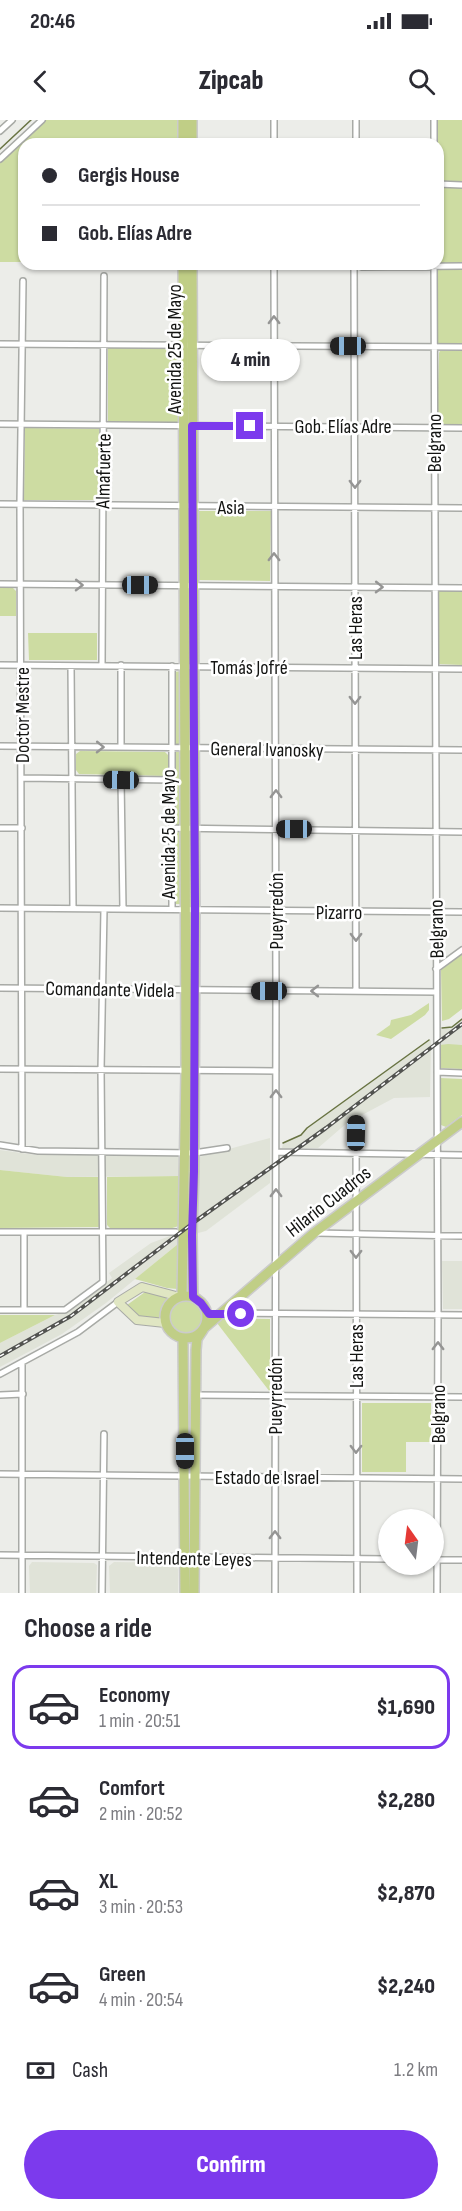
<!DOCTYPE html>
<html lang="en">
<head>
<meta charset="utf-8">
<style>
	body { margin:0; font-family:"Sofia Sans Condensed",sans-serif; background:#f2f2f3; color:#2b2b33; height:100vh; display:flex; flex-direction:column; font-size:22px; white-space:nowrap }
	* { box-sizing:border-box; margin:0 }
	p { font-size:20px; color:#7c7c81 }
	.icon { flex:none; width:33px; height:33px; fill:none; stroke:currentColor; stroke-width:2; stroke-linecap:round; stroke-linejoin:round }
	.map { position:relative; height:1473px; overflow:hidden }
	.drawer { display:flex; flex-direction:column; background:#fff; flex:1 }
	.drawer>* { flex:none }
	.banner { position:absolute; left:18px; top:18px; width:426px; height:132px; border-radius:18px; box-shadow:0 2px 4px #0004; display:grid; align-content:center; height:132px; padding:0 24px; background:#fff }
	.needle { width:39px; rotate:346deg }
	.fabs { position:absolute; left:378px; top:1389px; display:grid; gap:12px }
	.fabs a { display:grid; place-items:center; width:66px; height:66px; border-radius:50%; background:#fff; box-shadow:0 2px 4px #0004; font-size:30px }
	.end { position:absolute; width:27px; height:27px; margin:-14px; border:8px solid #7c3aed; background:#fff; box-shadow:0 0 0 3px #fff }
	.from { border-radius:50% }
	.bubble { position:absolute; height:42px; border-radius:21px; background:#fff; box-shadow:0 2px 4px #0004; font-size:20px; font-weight:800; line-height:42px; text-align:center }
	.car { position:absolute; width:18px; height:36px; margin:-18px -9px; border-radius:8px; box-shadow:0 0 4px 2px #0007; background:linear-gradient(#222 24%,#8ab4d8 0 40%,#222 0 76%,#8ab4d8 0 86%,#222 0) }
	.banner b { display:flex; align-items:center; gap:21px; height:57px; font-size:22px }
	.banner b+b { border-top:2px solid #e1e1e2 }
	.banner i { width:15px; height:15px; background:#2b2b33 }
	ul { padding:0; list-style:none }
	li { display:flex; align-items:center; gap:18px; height:84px; margin:0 12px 9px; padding:0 12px; border:3px solid transparent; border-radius:18px }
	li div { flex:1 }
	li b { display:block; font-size:22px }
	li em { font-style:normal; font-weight:800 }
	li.selected { border-color:#7c3aed }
	li>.icon { width:54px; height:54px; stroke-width:1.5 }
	h2 { padding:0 24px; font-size:27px; line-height:72px }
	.pay { display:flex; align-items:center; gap:15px; height:66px; padding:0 24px; font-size:22px }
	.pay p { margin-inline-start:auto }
	.button { display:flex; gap:12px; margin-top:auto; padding:12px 24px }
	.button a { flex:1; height:69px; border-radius:36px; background:#7c3aed; color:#fff; font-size:24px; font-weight:800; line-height:69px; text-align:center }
	.status { display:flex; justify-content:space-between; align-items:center; height:42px; padding:0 30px; background:#fff; direction:ltr }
	.status svg { height:16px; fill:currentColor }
	header { display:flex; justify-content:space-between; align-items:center; height:78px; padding:0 24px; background:#fff; font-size:27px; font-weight:800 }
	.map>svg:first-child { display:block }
	.built { fill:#e0e3d8 }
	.green { fill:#cddca2 }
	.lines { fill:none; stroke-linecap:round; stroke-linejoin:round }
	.stream { stroke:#687342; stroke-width:1.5 }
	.street-casing { stroke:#a8aaa6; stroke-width:8 }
	.secondary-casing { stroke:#a8aaa6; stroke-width:10 }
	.primary-casing { stroke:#cbcbcb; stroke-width:12 }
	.street { stroke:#fff; stroke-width:5 }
	.secondary { stroke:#e0e6c3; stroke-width:8 }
	.primary { stroke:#c0ce86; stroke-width:9 }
	.rail-casing { stroke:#525350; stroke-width:4 }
	.rail { stroke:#fff; stroke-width:1.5; stroke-dasharray:4.5; stroke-linecap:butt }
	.oneway { stroke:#959594 }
	.route { stroke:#7c3aed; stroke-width:8 }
	.labels { text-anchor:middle; stroke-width:5; stroke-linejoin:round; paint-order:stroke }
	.street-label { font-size:20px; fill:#131412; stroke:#fff }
</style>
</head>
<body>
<div class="status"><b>20:46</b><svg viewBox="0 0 49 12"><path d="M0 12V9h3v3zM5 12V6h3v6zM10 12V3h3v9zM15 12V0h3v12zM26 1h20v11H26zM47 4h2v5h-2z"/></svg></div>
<header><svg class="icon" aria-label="back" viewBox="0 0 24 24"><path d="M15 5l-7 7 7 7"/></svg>Zipcab<svg class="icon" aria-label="search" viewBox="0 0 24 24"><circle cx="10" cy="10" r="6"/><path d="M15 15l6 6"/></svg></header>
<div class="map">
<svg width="462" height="1473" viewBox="0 0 462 1473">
	<rect width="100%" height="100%" fill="#ecede9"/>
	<path class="built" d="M462 899V925H440L441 909 452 907Z
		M429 920H431L430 977 394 978 347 1003 318 1028H282L283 1023 301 1015 307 1008Z
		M270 1018V1063L206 1111 198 1113 199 1037Z
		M0 1030 36 1035 181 1034V1052L179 1056H174L67 1057 0 1050Z
		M180 1109 178 1124 106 1183 62 1214 0 1247V1223L55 1195 66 1192 112 1158 109 1153 151 1123 170 1116Z
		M442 1141H462V1189H443Z
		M32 1442 94 1443 97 1445 96 1473H30L29 1446Z
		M114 1442 173 1443 178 1449V1473H110L109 1446Z"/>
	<path class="green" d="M42 0H184V24H24V142H0V39Z
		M434 0H462V227H434V144H438V24H434Z
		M108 228H180V302H108Z
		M440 231H462V305H439L437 302 439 233Z
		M25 308 99 309 98 380H24Z
		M197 391H271L270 461 196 460Z
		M0 468H13L16 471V496H0Z
		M438 471H462V545L438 544Z
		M28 513H97V540H29Z
		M183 551V624H175L174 552Z
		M80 631 165 632 169 636V652L165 656 79 654 76 650V634Z
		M175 632H183V705H175Z
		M175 712H184V784H175Z
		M462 834V889L449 899 442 901 441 850Z
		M429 883V890L425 895 391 919 376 915 390 905 391 900 411 895Z
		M448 924 462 925V949L440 948V925Z
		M440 958 462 959V995L446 1007 441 1005Z
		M0 1050 67 1057H99L101 1102 99 1107 0 1108Z
		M179 1056V1106L169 1109 110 1108 107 1105V1057Z
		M178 1124 179 1164 177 1169 167 1168 135 1159Z
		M145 1172 172 1179C164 1184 162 1189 160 1199L140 1198 127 1185Z
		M168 1198a18 18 0 1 1 36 0a18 18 0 1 1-36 0Z
		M0 1195H55L0 1223Z
		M220 1198 270 1199V1272L217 1203Z
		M362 1283H431V1322H406V1352H362Z"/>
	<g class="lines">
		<path class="stream" d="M0 29 31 0
			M442 908 452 907 462 899
			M283 1023 301 1015 307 1008 429 920"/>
		<g class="street-casing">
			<path id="street" d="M434 0V24
				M0 11 12 0
				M274 24V0
				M356 24V0
				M0 39 42 0
				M438 64 462 65
				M274 144 276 871 275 1473
				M342 144H354L362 147 462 146
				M354 144 356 871
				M434 144 438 1194 437 1473
				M0 224 462 227
				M0 304 462 308
				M0 384 462 388
				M0 464 462 468
				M0 545 462 549
				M102 545 104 156
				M71 546 73 788
				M0 626 462 630
				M121 627V545
				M22 658 172 660
				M121 660 123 789
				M0 708H22
				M172 708 462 712
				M0 788 462 792
				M172 789V546
				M436 849 462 830
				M0 868 436 872
				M0 949 276 951
				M437 952 462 953
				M356 1000 357 1473
				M0 1025 38 1031 194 1033 227 1028
				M22 1029 20 384 23 161
				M276 1032 462 1035
				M0 1112H176
				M24 1112V1190
				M316 1113 462 1116
				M0 1190H65L103 1162 101 950 104 789
				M221 1193 462 1195
				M22 1244V1473
				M0 1254 78 1212 118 1182
				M0 1275 23 1274
				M196 1275 462 1277
				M0 1354 462 1359
				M0 1435 388 1439
				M434 1440H462
				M102 1473 104 1314"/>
		</g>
		<g class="secondary-casing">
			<path id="secondary" d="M165 1203 137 1200 118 1182 142 1167 180 1177"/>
		</g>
		<g class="primary-casing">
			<path id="primary" d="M192 0V24
				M183 24V0
				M192 144 195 790 194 1051 192 1115 193 1177
				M165 1197a21 21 0 1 1 42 0a21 21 0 1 1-42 0Z
				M182 1176 186 950 183 144
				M204 1208 314 1113 462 1002
				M183 1219 185 1473
				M194 1473 196 1230 197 1219 203 1210"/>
		</g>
		<use href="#street" class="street"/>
		<use href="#secondary" class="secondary"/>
		<use href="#primary" class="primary"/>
		<g class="rail-casing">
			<path id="rail" d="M0 1236 71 1196 193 1103 326 1008 462 904"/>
		</g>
		<use href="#rail" class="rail"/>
	</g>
	<defs><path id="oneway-chevron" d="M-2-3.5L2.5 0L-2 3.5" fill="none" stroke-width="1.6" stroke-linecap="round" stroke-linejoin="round" transform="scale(1.5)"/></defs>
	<g class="oneway">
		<use href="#oneway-chevron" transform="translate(274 200) rotate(-91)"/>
		<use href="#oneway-chevron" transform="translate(355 364) rotate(90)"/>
		<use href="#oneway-chevron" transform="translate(274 437) rotate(-90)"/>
		<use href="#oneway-chevron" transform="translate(79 465) rotate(1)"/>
		<use href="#oneway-chevron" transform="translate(379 467) rotate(1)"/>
		<use href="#oneway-chevron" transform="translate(355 580) rotate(90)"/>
		<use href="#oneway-chevron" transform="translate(100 627) rotate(1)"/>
		<use href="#oneway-chevron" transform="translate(276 674) rotate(-90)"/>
		<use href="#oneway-chevron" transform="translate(356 817) rotate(90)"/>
		<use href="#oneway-chevron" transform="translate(315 871) rotate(-180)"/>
		<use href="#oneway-chevron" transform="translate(276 974) rotate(-90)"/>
		<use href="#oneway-chevron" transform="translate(276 1073) rotate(-90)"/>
		<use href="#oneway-chevron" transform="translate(356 1134) rotate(90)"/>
		<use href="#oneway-chevron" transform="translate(438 1226) rotate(-90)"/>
		<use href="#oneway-chevron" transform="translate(356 1329) rotate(90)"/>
		<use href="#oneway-chevron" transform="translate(275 1415) rotate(-90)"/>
	</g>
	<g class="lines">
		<path class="route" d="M241 1194H209L201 1183 193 1177 192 1115 194 1051 195 784 192 306H250"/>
	</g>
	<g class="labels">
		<g class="street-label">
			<text transform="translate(174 229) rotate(-90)" y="7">Avenida 25 de Mayo</text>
			<text x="343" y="313">Gob. Elías Adre</text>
			<text transform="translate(434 323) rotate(-90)" y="7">Belgrano</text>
			<text transform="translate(103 351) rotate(-89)" y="7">Almafuerte</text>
			<text x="231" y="394">Asia</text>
			<text transform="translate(355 508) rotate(-90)" y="7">Las Heras</text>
			<text x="249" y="554">Tomás Jofré</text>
			<text transform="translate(22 595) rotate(-90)" y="7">Doctor Mestre</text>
			<text transform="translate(267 629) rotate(1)" y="7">General Ivanosky</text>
			<text transform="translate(168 714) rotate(-90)" y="7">Avenida 25 de Mayo</text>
			<text transform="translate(276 791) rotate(-90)" y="7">Pueyrredón</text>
			<text x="339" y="799">Pizarro</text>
			<text transform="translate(436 809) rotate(-91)" y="7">Belgrano</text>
			<text transform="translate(110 869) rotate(1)" y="7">Comandante Videla</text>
			<text transform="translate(328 1081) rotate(-38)" y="7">Hilario Cuadros</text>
			<text transform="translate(356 1236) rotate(-90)" y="7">Las Heras</text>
			<text transform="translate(275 1276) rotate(-90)" y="7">Pueyrredón</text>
			<text transform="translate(438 1294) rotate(-90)" y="7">Belgrano</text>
			<text x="267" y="1364">Estado de Israel</text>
			<text transform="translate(194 1438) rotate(1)" y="7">Intendente Leyes</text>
		</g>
	</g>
</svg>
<div class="fabs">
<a><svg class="needle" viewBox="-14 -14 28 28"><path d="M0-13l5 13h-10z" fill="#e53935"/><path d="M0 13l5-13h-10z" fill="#7c7c81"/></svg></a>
</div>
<i class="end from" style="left:241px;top:1194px"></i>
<i class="end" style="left:250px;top:306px"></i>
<div class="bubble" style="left:201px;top:219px;width:99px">4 min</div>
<i class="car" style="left:348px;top:226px;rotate:270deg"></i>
<i class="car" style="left:140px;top:465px;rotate:90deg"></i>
<i class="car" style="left:121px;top:660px;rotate:271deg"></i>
<i class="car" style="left:294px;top:709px;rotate:270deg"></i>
<i class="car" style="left:269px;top:871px;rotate:270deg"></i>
<i class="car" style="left:356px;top:1013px;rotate:1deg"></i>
<i class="car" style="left:185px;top:1331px;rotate:180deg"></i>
<div class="banner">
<b><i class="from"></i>Gergis House</b>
<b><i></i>Gob. Elías Adre</b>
</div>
</div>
<section class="drawer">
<h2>Choose a ride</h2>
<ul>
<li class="selected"><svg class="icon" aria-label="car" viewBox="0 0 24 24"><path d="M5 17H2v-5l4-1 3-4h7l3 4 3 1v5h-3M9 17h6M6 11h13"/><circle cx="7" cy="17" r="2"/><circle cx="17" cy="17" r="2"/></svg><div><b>Economy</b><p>1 min · 20:51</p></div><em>$1,690</em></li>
<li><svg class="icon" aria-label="car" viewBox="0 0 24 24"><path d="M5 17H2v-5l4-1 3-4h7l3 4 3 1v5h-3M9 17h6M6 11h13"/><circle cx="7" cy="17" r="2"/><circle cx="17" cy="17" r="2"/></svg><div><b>Comfort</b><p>2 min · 20:52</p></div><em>$2,280</em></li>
<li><svg class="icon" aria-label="car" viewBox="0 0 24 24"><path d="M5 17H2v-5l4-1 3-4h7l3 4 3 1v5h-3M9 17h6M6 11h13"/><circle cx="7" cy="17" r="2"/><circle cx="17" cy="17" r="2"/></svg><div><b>XL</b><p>3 min · 20:53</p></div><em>$2,870</em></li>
<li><svg class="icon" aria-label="car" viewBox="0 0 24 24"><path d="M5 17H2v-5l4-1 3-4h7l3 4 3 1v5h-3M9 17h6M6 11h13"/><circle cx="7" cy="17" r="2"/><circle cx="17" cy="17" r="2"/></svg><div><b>Green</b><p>4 min · 20:54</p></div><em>$2,240</em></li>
</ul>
<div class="pay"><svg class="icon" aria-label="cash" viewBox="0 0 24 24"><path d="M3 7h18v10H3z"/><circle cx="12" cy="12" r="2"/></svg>Cash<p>1.2 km</p></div>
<div class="button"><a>Confirm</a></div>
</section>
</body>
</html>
